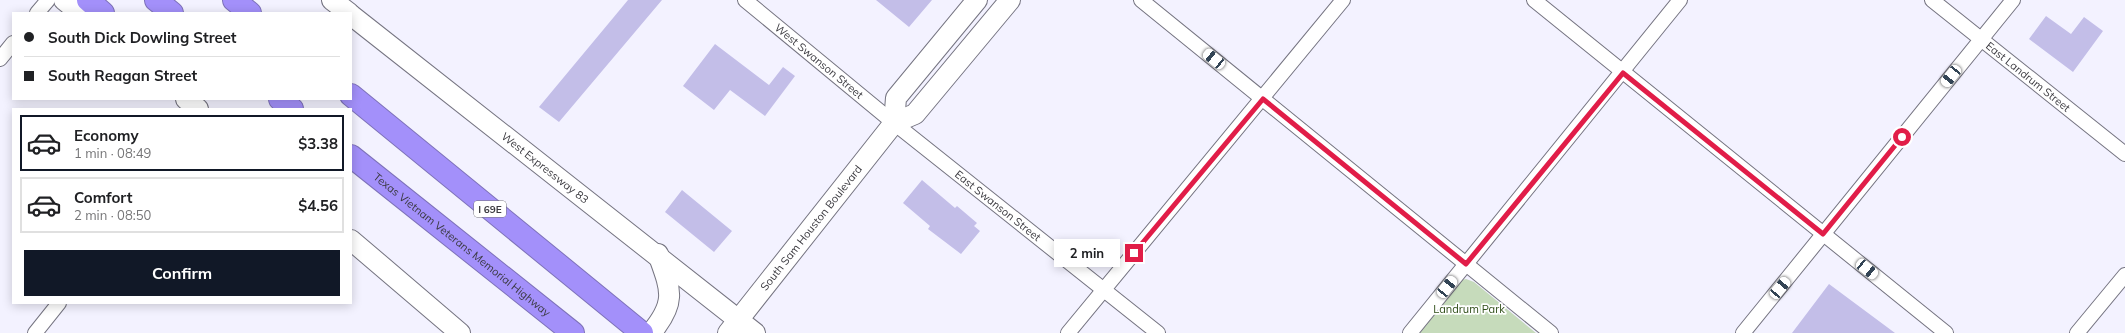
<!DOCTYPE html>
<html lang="en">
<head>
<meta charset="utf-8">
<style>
	body { margin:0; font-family:Mulish,sans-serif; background:#f2f2f2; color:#202124; height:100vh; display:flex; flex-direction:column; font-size:15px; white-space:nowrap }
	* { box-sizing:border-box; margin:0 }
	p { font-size:13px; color:#757577 }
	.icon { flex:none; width:22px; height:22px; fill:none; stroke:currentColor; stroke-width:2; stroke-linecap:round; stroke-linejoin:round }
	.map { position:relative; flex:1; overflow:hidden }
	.details { position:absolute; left:12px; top:108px; width:340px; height:196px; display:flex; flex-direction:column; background:#fff; border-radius:0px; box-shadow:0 2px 10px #0003 }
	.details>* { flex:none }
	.banner { position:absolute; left:12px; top:12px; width:340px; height:88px; border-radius:0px; box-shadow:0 2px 10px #0003; display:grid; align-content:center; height:88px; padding:0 12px; background:#fff }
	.end { position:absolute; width:18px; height:18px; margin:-9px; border:5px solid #e11d48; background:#fff; box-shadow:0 0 0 2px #fff }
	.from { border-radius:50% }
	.bubble { position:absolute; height:28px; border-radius:0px; background:#fff; box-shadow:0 2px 10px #0003; font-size:13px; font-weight:700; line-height:28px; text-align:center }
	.car { position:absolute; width:12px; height:24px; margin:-12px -6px; border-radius:5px; box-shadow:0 0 3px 1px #0007; background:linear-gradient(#fff 24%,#345 0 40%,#fff 0 76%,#345 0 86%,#fff 0) }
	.banner b { display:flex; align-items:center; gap:14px; height:38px; font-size:15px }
	.banner b+b { border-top:1px solid #e0e0e0 }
	.banner i { width:10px; height:10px; background:#202124 }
	ul { padding:7px 0 0; list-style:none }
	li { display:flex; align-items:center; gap:12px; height:56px; margin:0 8px 6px; padding:0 4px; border:2px solid #e0e0e0; border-radius:0px }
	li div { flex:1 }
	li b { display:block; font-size:15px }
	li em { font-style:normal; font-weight:700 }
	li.current { border-color:#111827 }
	li>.icon { width:36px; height:36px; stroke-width:1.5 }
	.button { display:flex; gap:8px; margin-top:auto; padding:8px 12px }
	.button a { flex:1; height:46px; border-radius:0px; background:#111827; color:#fff; font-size:16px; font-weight:700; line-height:46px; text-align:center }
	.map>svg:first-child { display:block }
	.green { fill:#c6dbbb }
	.building { fill:#c3bee8 }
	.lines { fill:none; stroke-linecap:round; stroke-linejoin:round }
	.street-casing { stroke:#757481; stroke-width:16 }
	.secondary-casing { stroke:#757481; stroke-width:22 }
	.highway-casing { stroke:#7e72b9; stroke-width:24 }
	.street { stroke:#fff; stroke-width:14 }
	.secondary { stroke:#fff; stroke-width:20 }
	.highway { stroke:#a390fa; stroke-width:22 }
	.route { stroke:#e11d48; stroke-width:5 }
	.labels { text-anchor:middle; stroke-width:3.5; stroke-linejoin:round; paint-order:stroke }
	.shield { fill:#fff; stroke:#757479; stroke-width:1 }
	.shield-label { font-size:10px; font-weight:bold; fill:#3a393f }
	.street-label { font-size:11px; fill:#3a393f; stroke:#fff }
	.park-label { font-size:11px; fill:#2e4d17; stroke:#fff }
</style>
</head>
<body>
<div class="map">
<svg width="2125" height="333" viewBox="0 0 2125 333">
	<rect width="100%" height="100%" fill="#f3f2ff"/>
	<path class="green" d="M1466 279 1474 282 1536 333H1420L1462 280Z"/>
	<path class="building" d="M628 0H662L559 122 539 107Z
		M876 0H932L909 27Z
		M2046 16 2071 34 2084 17 2103 31 2073 72 2029 39Z
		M715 44 769 85 783 67 795 76 765 116 730 90 714 110 683 86Z
		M922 180 955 208 957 206 977 223 974 226 980 231 961 254 928 229 930 226 903 203Z
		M682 190 732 231 714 252 665 212Z
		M1829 284 1895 333H1792Z"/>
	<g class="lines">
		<g class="street-casing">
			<g id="street">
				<path id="s1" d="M745 0 894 123 1158 333"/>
				<path d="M1141 0 1551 333"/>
				<path d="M1534 0 1946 333"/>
				<path id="s2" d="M1932 0 2125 154"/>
				<path d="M37 13 48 0"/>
				<path d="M0 59 13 43"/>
				<path d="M35 333 59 303"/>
				<path d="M1068 333 1343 0"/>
				<path d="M1410 333 1680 0"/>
				<path d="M1743 333 2013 0"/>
				<path d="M2077 333 2125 275"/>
			</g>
		</g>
		<g class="secondary-casing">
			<g id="secondary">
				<path d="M64 0 80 13"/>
				<path d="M332 0 349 13"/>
				<path id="s3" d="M351 15 755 333"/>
				<path d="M186 99 198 109"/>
				<path d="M894 123 896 98 977 0"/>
				<path d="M351 240 460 333"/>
				<path d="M651 333C677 302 671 290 658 254"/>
				<path id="s4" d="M728 333 894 123 915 114 1010 0"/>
			</g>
		</g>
		<g class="highway-casing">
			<g id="highway">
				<path d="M88 0 103 13"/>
				<path d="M156 0 172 13"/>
				<path d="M234 0 250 13"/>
				<path d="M351 95 642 333"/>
				<path d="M280 99 292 109"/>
				<path id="s5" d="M351 156 573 333"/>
			</g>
		</g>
		<use href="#street" class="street"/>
		<use href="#secondary" class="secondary"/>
		<use href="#highway" class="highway"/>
	</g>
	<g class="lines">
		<path class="route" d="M1134 253 1263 99 1466 264 1623 73 1823 234 1902 137"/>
	</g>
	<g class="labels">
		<rect class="shield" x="474" y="201" width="32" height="16" rx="3"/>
		<g class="shield-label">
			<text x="490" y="213">I 69E</text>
		</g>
		<g class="street-label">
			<text dy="4" stroke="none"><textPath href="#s1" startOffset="96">West Swanson Street</textPath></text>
			<text dy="4" stroke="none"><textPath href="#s2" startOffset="123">East Landrum Street</textPath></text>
			<text dy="4" stroke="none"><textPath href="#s3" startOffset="247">West Expressway 83</textPath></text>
			<text dy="4" stroke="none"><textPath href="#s1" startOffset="326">East Swanson Street</textPath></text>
			<text dy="4" stroke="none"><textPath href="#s4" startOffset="134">South Sam Houston Boulevard</textPath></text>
			<text dy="4" stroke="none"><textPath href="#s5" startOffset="142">Texas Vietnam Veterans Memorial Highway</textPath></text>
		</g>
		<g class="park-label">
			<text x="1469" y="313">Landrum Park</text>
		</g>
	</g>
</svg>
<i class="end from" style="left:1902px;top:137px"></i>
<i class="end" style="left:1134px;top:253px"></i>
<div class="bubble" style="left:1054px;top:239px;width:66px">2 min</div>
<i class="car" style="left:1214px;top:59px;rotate:309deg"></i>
<i class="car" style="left:1951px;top:76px;rotate:219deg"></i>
<i class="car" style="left:1867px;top:269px;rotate:129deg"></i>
<i class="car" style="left:1447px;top:287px;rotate:39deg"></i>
<i class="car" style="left:1780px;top:288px;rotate:40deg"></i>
<div class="banner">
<b><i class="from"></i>South Dick Dowling Street</b>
<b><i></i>South Reagan Street</b>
</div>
<section class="details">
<ul>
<li class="current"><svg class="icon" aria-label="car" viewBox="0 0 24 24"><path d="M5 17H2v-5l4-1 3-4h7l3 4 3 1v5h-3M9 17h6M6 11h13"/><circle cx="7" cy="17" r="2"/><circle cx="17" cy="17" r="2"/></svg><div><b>Economy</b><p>1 min · 08:49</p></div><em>$3.38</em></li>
<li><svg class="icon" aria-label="car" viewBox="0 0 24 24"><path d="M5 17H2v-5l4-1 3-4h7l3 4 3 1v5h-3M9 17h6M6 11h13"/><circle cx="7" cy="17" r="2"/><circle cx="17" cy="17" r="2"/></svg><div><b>Comfort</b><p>2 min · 08:50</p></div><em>$4.56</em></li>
</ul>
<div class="button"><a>Confirm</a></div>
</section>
</div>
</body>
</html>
